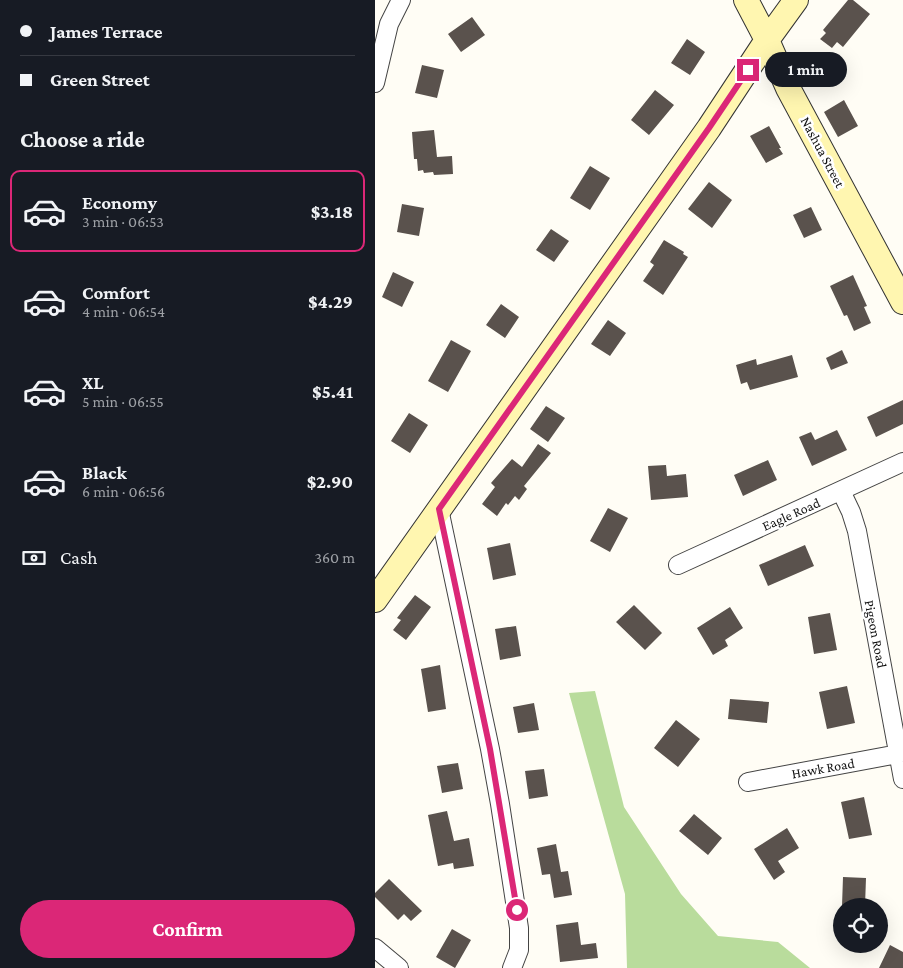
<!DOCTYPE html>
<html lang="en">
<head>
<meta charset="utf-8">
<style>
	body { margin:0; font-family:"Crimson Pro",serif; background:#20242c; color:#f1f3f6; height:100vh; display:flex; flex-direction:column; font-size:19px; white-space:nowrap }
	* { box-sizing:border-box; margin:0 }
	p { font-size:16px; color:#9ea1a6 }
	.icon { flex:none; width:28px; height:28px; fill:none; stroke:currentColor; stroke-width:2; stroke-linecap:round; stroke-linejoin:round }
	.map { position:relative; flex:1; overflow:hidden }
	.details { display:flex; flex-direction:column; background:#171b24; width:375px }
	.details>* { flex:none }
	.top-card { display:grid; align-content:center; height:110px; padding:0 20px; background:#171b24 }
	.fabs { position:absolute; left:458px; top:898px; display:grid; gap:10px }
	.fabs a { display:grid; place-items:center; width:55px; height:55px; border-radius:50%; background:#171b24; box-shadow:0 5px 20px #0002; font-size:25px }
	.end { position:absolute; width:22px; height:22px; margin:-11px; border:6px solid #db2777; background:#fff; box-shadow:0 0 0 2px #fff }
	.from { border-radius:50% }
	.bubble { position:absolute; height:35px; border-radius:18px; background:#171b24; box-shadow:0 5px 20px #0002; font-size:16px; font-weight:700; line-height:35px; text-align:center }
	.top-card b { display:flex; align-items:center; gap:18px; height:48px; font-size:19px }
	.top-card b+b { border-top:1px solid #363941 }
	.top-card i { width:12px; height:12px; background:#f1f3f6 }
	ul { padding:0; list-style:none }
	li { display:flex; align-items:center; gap:15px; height:82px; margin:0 10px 8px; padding:0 10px; border:2px solid transparent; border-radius:10px }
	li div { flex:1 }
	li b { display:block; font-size:19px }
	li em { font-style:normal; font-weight:700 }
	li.selected { border-color:#db2777 }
	li>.icon { width:45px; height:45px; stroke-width:1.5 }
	h2 { padding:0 20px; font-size:22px; line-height:60px }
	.pay { display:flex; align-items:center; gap:12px; height:55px; padding:0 20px; font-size:19px }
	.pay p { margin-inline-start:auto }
	.primary-button { display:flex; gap:10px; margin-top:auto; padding:10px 20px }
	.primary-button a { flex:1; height:58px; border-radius:30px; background:#db2777; color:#fff; font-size:20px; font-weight:700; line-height:58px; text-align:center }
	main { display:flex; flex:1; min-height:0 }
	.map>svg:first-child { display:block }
	.forest { fill:#b9dc9c }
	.building { fill:#5a524d }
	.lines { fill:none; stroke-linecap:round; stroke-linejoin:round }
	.street-casing { stroke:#444; stroke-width:20 }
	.secondary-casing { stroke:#333; stroke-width:26 }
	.street { stroke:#fff; stroke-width:18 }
	.secondary { stroke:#fff6b0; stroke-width:24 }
	.route { stroke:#db2777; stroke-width:6 }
	.labels { text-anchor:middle; stroke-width:5; stroke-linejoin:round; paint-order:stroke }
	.street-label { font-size:14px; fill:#111; stroke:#fff }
</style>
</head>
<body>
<main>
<section class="details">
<div class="top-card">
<b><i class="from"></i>James Terrace</b>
<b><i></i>Green Street</b>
</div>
<h2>Choose a ride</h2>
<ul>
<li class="selected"><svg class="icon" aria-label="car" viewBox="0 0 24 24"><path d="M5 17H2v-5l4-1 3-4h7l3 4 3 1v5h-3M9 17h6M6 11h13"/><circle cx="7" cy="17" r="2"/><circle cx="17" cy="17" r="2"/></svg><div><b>Economy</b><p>3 min · 06:53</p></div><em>$3.18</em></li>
<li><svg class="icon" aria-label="car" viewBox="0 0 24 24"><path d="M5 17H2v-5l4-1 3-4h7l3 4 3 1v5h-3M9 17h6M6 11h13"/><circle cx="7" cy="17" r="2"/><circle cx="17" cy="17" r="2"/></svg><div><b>Comfort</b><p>4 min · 06:54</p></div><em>$4.29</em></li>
<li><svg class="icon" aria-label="car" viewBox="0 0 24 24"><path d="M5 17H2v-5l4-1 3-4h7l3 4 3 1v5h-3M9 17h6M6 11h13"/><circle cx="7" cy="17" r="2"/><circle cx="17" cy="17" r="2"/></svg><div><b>XL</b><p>5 min · 06:55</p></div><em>$5.41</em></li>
<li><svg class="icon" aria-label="car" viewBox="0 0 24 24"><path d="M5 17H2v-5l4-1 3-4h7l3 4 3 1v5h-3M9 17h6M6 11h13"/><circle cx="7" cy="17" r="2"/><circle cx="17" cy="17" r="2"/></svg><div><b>Black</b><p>6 min · 06:56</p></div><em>$2.90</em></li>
</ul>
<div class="pay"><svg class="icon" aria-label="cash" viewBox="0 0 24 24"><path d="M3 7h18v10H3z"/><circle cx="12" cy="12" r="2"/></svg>Cash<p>360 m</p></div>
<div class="primary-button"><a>Confirm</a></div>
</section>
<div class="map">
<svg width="528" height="968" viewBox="0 0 528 968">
	<rect width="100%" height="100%" fill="#fffdf5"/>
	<path class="forest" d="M220 691 249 807 306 894 343 936 403 942 435 968H252L250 894 194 693Z"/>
	<path class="building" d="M473 0H478L495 14 468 47 462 42 457 48 445 39 451 33 448 30Z
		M97 17 110 35 86 52 73 34Z
		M312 39 330 52 315 75 296 63Z
		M47 65 69 70 62 98 40 93Z
		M280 90 299 105 274 135 256 120Z
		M469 100 483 126 463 137 449 112Z
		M394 126 406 148H404L408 154 391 163 375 136Z
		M59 130 62 157 77 156 78 174 59 175 58 172 49 173 48 170 43 171 42 159H39L37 132Z
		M215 166 235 178 215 210 195 198Z
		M334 182 357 200 337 228 313 209Z
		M27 204 49 208 44 236 22 232Z
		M436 207 447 230 429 238 418 215Z
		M176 229 194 241 179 262 161 250Z
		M289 240 309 252 308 254 313 257 288 295 268 281 279 265 275 262Z
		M18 272 39 282 27 307 7 297Z
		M478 275 492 306 489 307 496 323 479 331 472 315 469 316 455 286Z
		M126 304 144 317 130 338 111 325Z
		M233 320 251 333 235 356 216 344Z
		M76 340 96 351 73 392 53 381Z
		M467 350 473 363 456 370 451 358Z
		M417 355 423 377 375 390 372 382 366 384 361 365 381 359 382 365Z
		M528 400V424L501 437 492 417Z
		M171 406 190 418 173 442 155 429Z
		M34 413 53 425 35 453 16 441Z
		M462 430 472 450 437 466 424 437 436 432 440 440Z
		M163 444 176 453 149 486 152 489 144 500 140 496 133 505 131 503 122 516 107 504 120 487 116 483 137 459 147 467Z
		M393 460 402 480 368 496 359 475Z
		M291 465 292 476 311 474 313 497 276 500 273 466Z
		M233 508 253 518 235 552 215 541Z
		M135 543 141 575 118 580 112 548Z
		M430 545 439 566 393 586 384 565Z
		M40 595 56 607 31 640 18 630 26 620 22 618Z
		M259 605 287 633 270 650 241 622Z
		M355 607 368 628 350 640 353 646 338 655 322 628Z
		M455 613 462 650 439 654 433 617Z
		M141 626 146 656 125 660 120 629Z
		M65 665 71 709 53 712 46 669Z
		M472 686 480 723 452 729 444 692Z
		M355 699 394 702 392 723 353 719Z
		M159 703 164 730 143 733 138 707Z
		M301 720 325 739 303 767 279 748Z
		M83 763 88 789 67 793 62 766Z
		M169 769 173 796 154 799 150 771Z
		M489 797 497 835 474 839 466 802Z
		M72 811 79 841 94 838 99 866 79 869 78 863 63 866 53 815Z
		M319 814 347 838 333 855 304 831Z
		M412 828 424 848 403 861 410 872 399 880 379 849Z
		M181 844 186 872 193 871 197 895 179 898 175 874 167 875 162 848Z
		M468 877 491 878 490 906H467Z
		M14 879 47 911 36 921 29 914 23 920 0 897V893Z
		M203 922 206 945 221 943 223 958 185 962 181 925Z
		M77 929 96 940 80 968 61 957Z
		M515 945 528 952V968H504Z"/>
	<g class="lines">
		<g class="street-casing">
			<path id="street" d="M0 83 14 24 26 0
				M466 491 476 512 482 531 528 779
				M64 509 115 749 125 804 144 928V950L137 968
				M303 565 528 462
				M373 782 523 754
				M0 948 24 968"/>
		</g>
		<g class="secondary-casing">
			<path id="secondary" d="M371 0 392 40 413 88 528 302
				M0 600 334 128 392 40 421 0"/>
		</g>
		<use href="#street" class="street"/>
		<use href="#secondary" class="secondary"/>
	</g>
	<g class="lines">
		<path class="route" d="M142 910 115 749 64 509 334 128 373 70"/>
	</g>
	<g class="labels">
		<g class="street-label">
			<text transform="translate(448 152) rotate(62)" y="5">Nashua Street</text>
			<text transform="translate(416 514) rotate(-24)" y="5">Eagle Road</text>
			<text transform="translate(501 634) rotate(79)" y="5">Pigeon Road</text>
			<text transform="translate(448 768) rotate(-10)" y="5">Hawk Road</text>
		</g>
	</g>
</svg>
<div class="fabs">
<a><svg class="icon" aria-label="locate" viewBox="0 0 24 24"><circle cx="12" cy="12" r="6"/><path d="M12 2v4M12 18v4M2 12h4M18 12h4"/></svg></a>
</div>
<i class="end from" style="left:142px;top:910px"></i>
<i class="end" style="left:373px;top:70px"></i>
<div class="bubble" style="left:390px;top:52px;width:82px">1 min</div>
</div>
</main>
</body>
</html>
